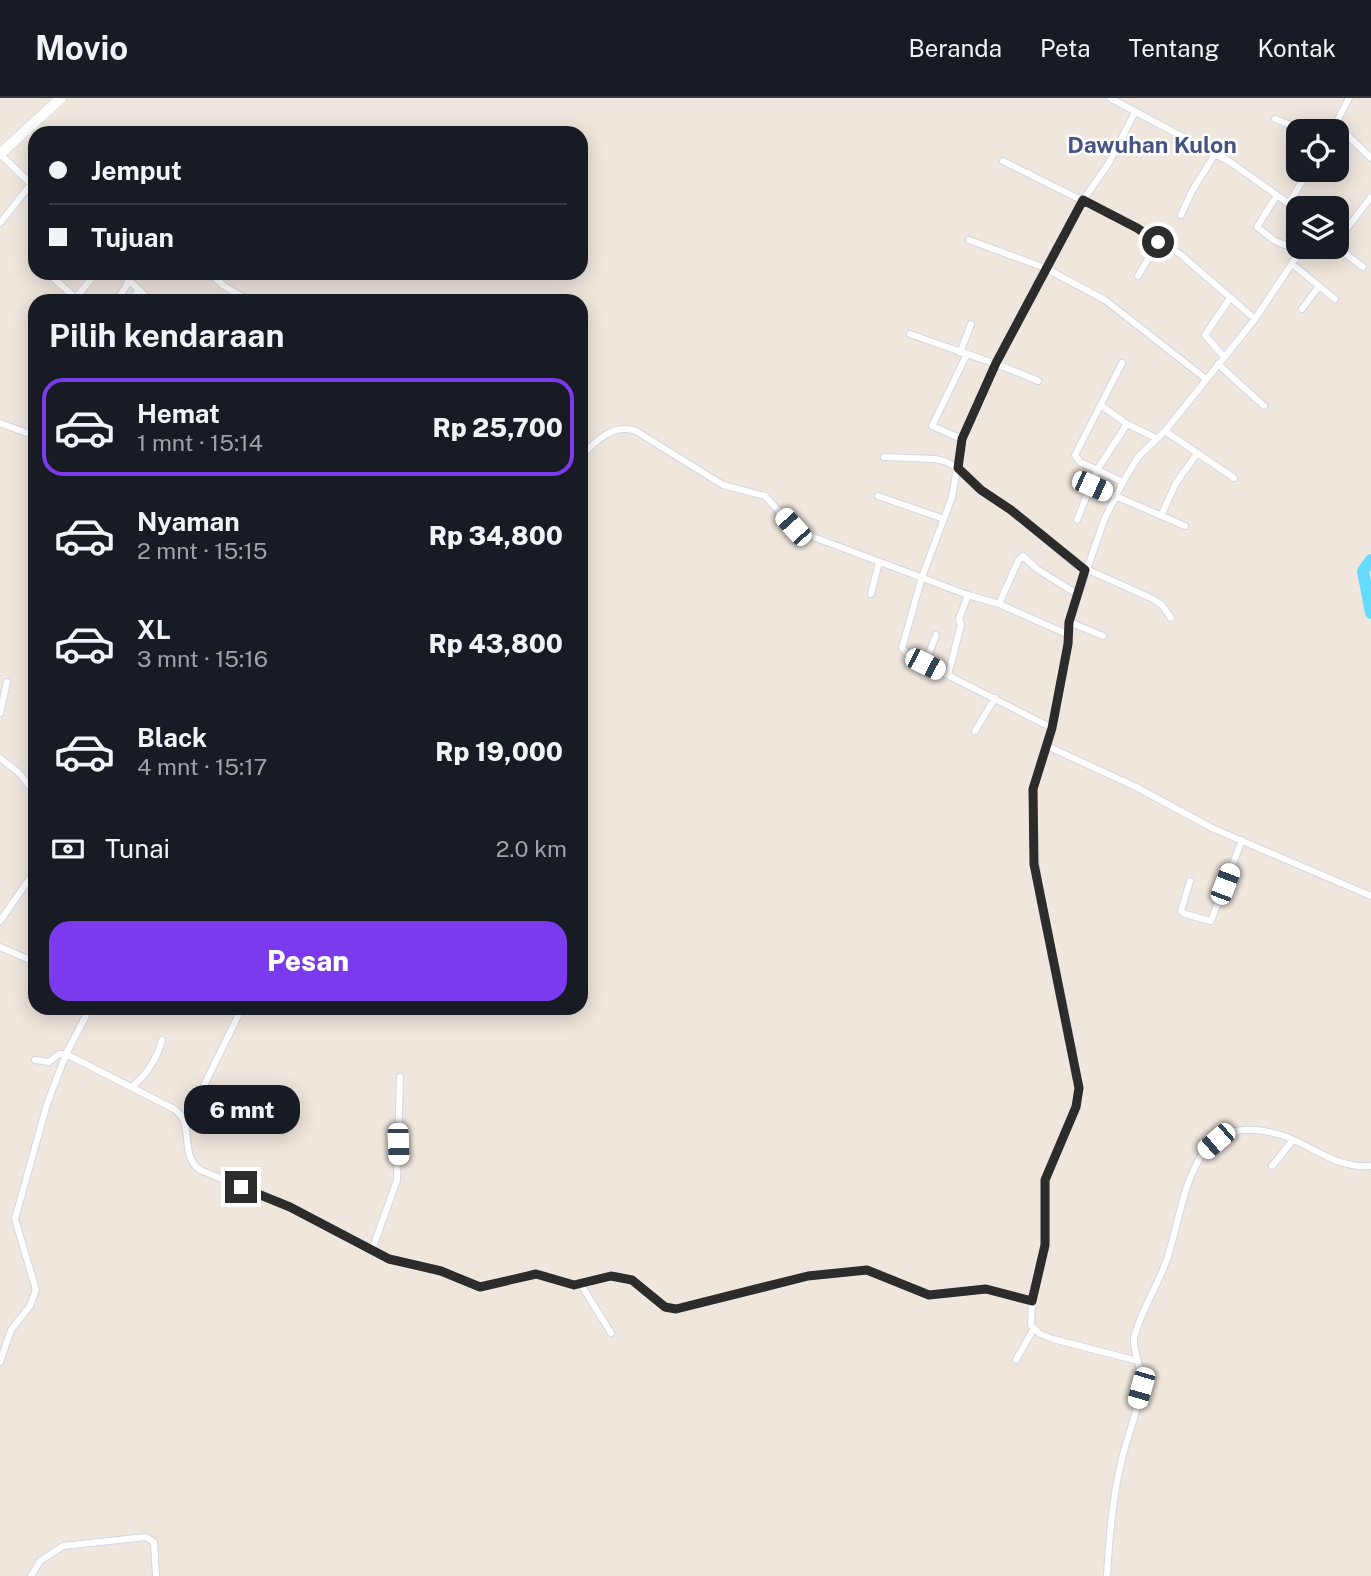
<!DOCTYPE html>
<html lang="id">
<head>
<meta charset="utf-8">
<style>
	body { margin:0; font-family:"Public Sans",sans-serif; background:#242831; color:#f1f3f6; height:100vh; display:flex; flex-direction:column; font-size:26px; white-space:nowrap }
	* { box-sizing:border-box; margin:0 }
	p { font-size:23px; color:#9ea1a6 }
	.icon { flex:none; width:38px; height:38px; fill:none; stroke:currentColor; stroke-width:2; stroke-linecap:round; stroke-linejoin:round }
	.map { position:relative; flex:1; overflow:hidden }
	.sheet { position:absolute; left:28px; top:196px; width:560px; height:721px; display:flex; flex-direction:column; background:#171b24; border-radius:21px; box-shadow:0 4px 18px #0003 }
	.sheet>* { flex:none }
	.top-card { position:absolute; left:28px; top:28px; width:560px; height:154px; border-radius:21px; box-shadow:0 4px 18px #0003; display:grid; align-content:center; height:154px; padding:0 21px; background:#171b24 }
	.fabs { position:absolute; left:1286px; top:21px; display:grid; gap:14px }
	.fabs a { display:grid; place-items:center; width:63px; height:63px; border-radius:14px; background:#171b24; box-shadow:0 4px 18px #0003; font-size:35px }
	.end { position:absolute; width:32px; height:32px; margin:-16px; border:9px solid #2c2c2c; background:#fff; box-shadow:0 0 0 4px #fff }
	.from { border-radius:50% }
	.bubble { position:absolute; height:49px; border-radius:21px; background:#171b24; box-shadow:0 4px 18px #0003; font-size:23px; font-weight:800; line-height:49px; text-align:center }
	.car { position:absolute; width:21px; height:42px; margin:-21px -10px; border-radius:9px; box-shadow:0 0 5px 2px #0007; background:linear-gradient(#fff 24%,#345 0 40%,#fff 0 76%,#345 0 86%,#fff 0) }
	.top-card b { display:flex; align-items:center; gap:24px; height:66px; font-size:26px }
	.top-card b+b { border-top:2px solid #363941 }
	.top-card i { width:18px; height:18px; background:#f1f3f6 }
	ul { padding:0; list-style:none }
	li { display:flex; align-items:center; gap:21px; height:98px; margin:0 14px 10px; padding:0 7px; border:4px solid transparent; border-radius:21px }
	li div { flex:1 }
	li b { display:block; font-size:26px }
	li em { font-style:normal; font-weight:800 }
	li.active { border-color:#7c3aed }
	li>.icon { width:63px; height:63px; stroke-width:1.5 }
	h2 { padding:0 21px; font-size:32px; line-height:84px }
	.pay { display:flex; align-items:center; gap:18px; height:77px; padding:0 21px; font-size:26px }
	.pay p { margin-inline-start:auto }
	.action { display:flex; gap:14px; margin-top:auto; padding:14px 21px }
	.action a { flex:1; height:80px; border-radius:21px; background:#7c3aed; color:#fff; font-size:28px; font-weight:800; line-height:80px; text-align:center }
	header { display:flex; align-items:center; gap:42px; box-sizing:border-box; height:98px; padding:0 35px; background:#171b24; border-bottom:2px solid #363941 }
	header strong { font-size:33px }
	nav { display:flex; gap:38px; margin-inline-start:auto; font-size:24px }
	.map>svg:first-child { display:block }
	.lines { fill:none; stroke-linecap:round; stroke-linejoin:round }
	.river { stroke:#65dbfc; stroke-width:12 }
	.street-casing { stroke:#d2d7e6; stroke-width:8 }
	.secondary-casing { stroke:#d2d7e6; stroke-width:11 }
	.street { stroke:#fff; stroke-width:6 }
	.secondary { stroke:#fff; stroke-width:10 }
	.route { stroke:#2c2c2c; stroke-width:9 }
	.labels { text-anchor:middle; stroke-width:5; stroke-linejoin:round; paint-order:stroke }
	.quarter-label { font-size:23px; font-weight:bold; fill:#475482; stroke:#fff }
</style>
</head>
<body>
<header>
<strong>Movio</strong>
<nav><a>Beranda</a><a>Peta</a><a>Tentang</a><a>Kontak</a></nav>
</header>
<div class="map">
<svg width="1371" height="1478" viewBox="0 0 1371 1478">
	<rect width="100%" height="100%" fill="#efe6dd"/>
	<g class="lines">
		<path class="river" d="M1371 462 1363 473 1371 515"/>
		<g class="street-casing">
			<path id="street" d="M1110 0 1230 64 1298 112
				M1275 21 1306 33
				M1334 29 1346 36 1371 60
				M1332 33 1349 0
				M0 56 35 90
				M1003 63 1137 130 1180 156 1255 221
				M1277 97 1257 129 1275 143 1300 153
				M1289 105 1309 72
				M1181 117 1192 93 1215 56
				M0 125 31 86
				M969 142 1045 170 1105 202 1206 281
				M1337 143 1371 99
				M1337 149 1363 169
				M1292 166 1335 201
				M47 175 76 200
				M121 175 151 203
				M210 175 224 188 249 203
				M1138 178 1158 144
				M75 201 96 175
				M117 203 129 183
				M131 203 139 192
				M1302 211 1319 188
				M910 236C953 252 996 264 1038 283
				M960 255 971 226
				M1224 259 1205 237 1230 200
				M1122 265 1075 357 1080 364 1123 384
				M1218 266 1264 308
				M1102 308 1127 326 1156 340
				M0 325 35 338
				M1165 333 1234 380
				M962 341 932 328 966 258
				M581 359C595 343 613 325 636 333L723 387 765 398 793 429 808 437 968 497 999 506 1067 536
				M884 359 935 361 947 364 966 376 981 392 1011 412 1075 466 1153 501 1162 507 1171 520
				M1076 381 1185 428
				M878 398 944 421
				M1161 418 1176 385 1196 357
				M1077 422 1097 372 1127 326
				M871 496 879 464
				M999 506 1018 463 1023 458 1037 471 1077 496
				M1069 524 1103 538
				M925 566 936 537
				M948 577 961 527 959 521 968 497
				M0 615 7 584
				M1052 630 910 558 902 550 922 479 952 399 962 341 980 299 1045 170 1083 102 1109 65 1135 14
				M975 633 995 600
				M1047 648 1136 689 1212 730 1371 798
				M0 660 19 675 35 695
				M1190 783 1181 813 1185 816 1211 823 1242 742
				M0 823 35 773
				M0 849 35 864
				M35 962 49 964 59 956H66L174 1011C196 1025 178 1056 200 1072L290 1109 389 1161 441 1173 480 1189 536 1176 574 1187 611 1178 632 1182 665 1209 676 1211 808 1178 867 1172 929 1197 986 1191 1032 1203
				M132 989C146 977 157 961 162 942
				M186 1024 242 910
				M1272 1068 1293 1042
				M372 1152 397 1082 400 979
				M580 1185 611 1235
				M1016 1262 1034 1230
				M1138 1263 1053 1241 1040 1236 1031 1227 1032 1203 1046 1147V1081L1075 1009 1079 990 1064 907 1042 813 1033 746V691L1052 630 1068 546 1069 524 1104 422 1123 384 1138 359 1165 333 1255 221 1303 149
				M0 1264 11 1232 30 1208 36 1192 15 1121 47 1006 66 956 90 910
				M31 1478 40 1463 63 1448 146 1439 154 1444 156 1478
				M1107 1478C1109 1441 1112 1402 1121 1365 1126 1340 1139 1313 1141 1287 1143 1270 1133 1257 1134 1240 1141 1212 1158 1188 1167 1161 1187 1101 1188 1008 1281 1037 1313 1047 1335 1071 1371 1068"/>
		</g>
		<g class="secondary-casing">
			<path id="secondary" d="M0 56 61 0"/>
		</g>
		<use href="#street" class="street"/>
		<use href="#secondary" class="secondary"/>
	</g>
	<g class="lines">
		<path class="route" d="M241 1089 290 1109 389 1161 441 1173 480 1189 536 1176 574 1187 611 1178 632 1182 665 1209 676 1211 808 1178 867 1172 929 1197 986 1191 1032 1203 1045 1147V1082L1076 1009 1079 990 1034 766 1033 691 1052 630 1068 546 1069 524 1085 472 1011 412 981 392 958 370 962 341 996 265 1083 102 1137 130 1158 144"/>
	</g>
	<g class="labels">
		<g class="quarter-label">
			<text x="1152" y="55">Dawuhan Kulon</text>
		</g>
	</g>
</svg>
<div class="fabs">
<a><svg class="icon" aria-label="locate" viewBox="0 0 24 24"><circle cx="12" cy="12" r="6"/><path d="M12 2v4M12 18v4M2 12h4M18 12h4"/></svg></a>
<a><svg class="icon" aria-label="layers" viewBox="0 0 24 24"><path d="M12 4l9 5-9 5-9-5zM3 14l9 5 9-5"/></svg></a>
</div>
<i class="end from" style="left:1158px;top:144px"></i>
<i class="end" style="left:241px;top:1089px"></i>
<div class="bubble" style="left:184px;top:987px;width:116px">6 mnt</div>
<i class="car" style="left:1092px;top:388px;rotate:114deg"></i>
<i class="car" style="left:793px;top:429px;rotate:318deg"></i>
<i class="car" style="left:925px;top:566px;rotate:117deg"></i>
<i class="car" style="left:1225px;top:786px;rotate:21deg"></i>
<i class="car" style="left:1216px;top:1043px;rotate:229deg"></i>
<i class="car" style="left:398px;top:1046px;rotate:178deg"></i>
<i class="car" style="left:1141px;top:1290px;rotate:196deg"></i>
<div class="top-card">
<b><i class="from"></i>Jemput</b>
<b><i></i>Tujuan</b>
</div>
<section class="sheet">
<h2>Pilih kendaraan</h2>
<ul>
<li class="active"><svg class="icon" aria-label="car" viewBox="0 0 24 24"><path d="M5 17H2v-5l4-1 3-4h7l3 4 3 1v5h-3M9 17h6M6 11h13"/><circle cx="7" cy="17" r="2"/><circle cx="17" cy="17" r="2"/></svg><div><b>Hemat</b><p>1 mnt · 15:14</p></div><em>Rp 25,700</em></li>
<li><svg class="icon" aria-label="car" viewBox="0 0 24 24"><path d="M5 17H2v-5l4-1 3-4h7l3 4 3 1v5h-3M9 17h6M6 11h13"/><circle cx="7" cy="17" r="2"/><circle cx="17" cy="17" r="2"/></svg><div><b>Nyaman</b><p>2 mnt · 15:15</p></div><em>Rp 34,800</em></li>
<li><svg class="icon" aria-label="car" viewBox="0 0 24 24"><path d="M5 17H2v-5l4-1 3-4h7l3 4 3 1v5h-3M9 17h6M6 11h13"/><circle cx="7" cy="17" r="2"/><circle cx="17" cy="17" r="2"/></svg><div><b>XL</b><p>3 mnt · 15:16</p></div><em>Rp 43,800</em></li>
<li><svg class="icon" aria-label="car" viewBox="0 0 24 24"><path d="M5 17H2v-5l4-1 3-4h7l3 4 3 1v5h-3M9 17h6M6 11h13"/><circle cx="7" cy="17" r="2"/><circle cx="17" cy="17" r="2"/></svg><div><b>Black</b><p>4 mnt · 15:17</p></div><em>Rp 19,000</em></li>
</ul>
<div class="pay"><svg class="icon" aria-label="cash" viewBox="0 0 24 24"><path d="M3 7h18v10H3z"/><circle cx="12" cy="12" r="2"/></svg>Tunai<p>2.0 km</p></div>
<div class="action"><a>Pesan</a></div>
</section>
</div>
</body>
</html>
